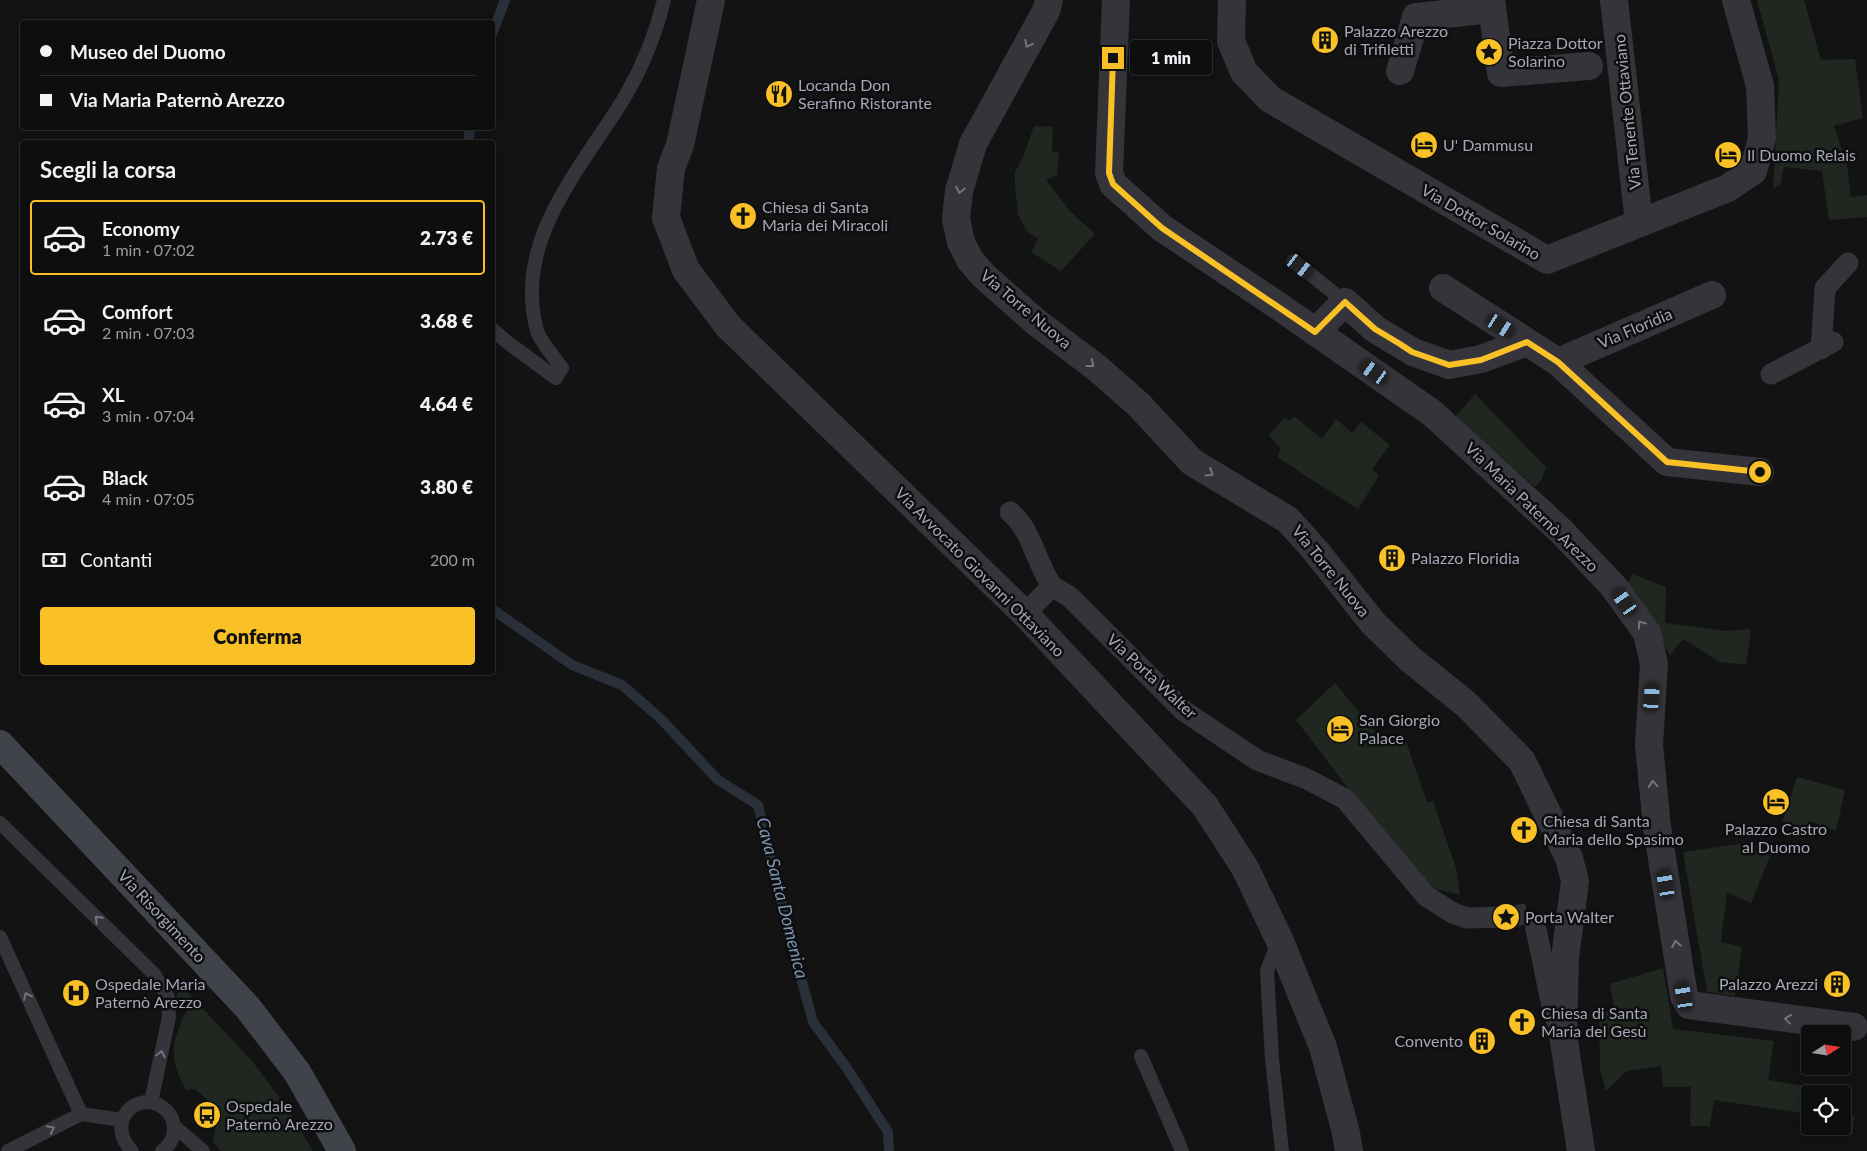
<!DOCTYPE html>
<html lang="it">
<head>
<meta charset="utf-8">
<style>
	body { margin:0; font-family:Lato,sans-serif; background:#171718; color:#f1f3f6; height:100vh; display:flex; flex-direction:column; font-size:19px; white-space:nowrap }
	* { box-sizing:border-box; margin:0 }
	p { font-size:16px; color:#9b9c9e }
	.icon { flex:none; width:28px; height:28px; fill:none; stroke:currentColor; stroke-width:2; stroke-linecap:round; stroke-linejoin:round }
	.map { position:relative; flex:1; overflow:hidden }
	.drawer { position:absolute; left:20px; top:140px; width:475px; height:535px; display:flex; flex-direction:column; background:#0e0e0f; border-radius:5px; box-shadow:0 2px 12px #0003,0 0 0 1px #2e2e2f }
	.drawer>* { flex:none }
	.guide { position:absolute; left:20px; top:20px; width:475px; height:110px; border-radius:5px; box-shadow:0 2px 12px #0003,0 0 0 1px #2e2e2f; display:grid; align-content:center; height:110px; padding:0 20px; background:#0e0e0f }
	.needle { width:32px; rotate:78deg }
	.controls { position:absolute; left:1801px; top:1025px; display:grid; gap:10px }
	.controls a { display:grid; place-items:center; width:50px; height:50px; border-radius:5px; background:#0e0e0f; box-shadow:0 2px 12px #0003,0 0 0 1px #2e2e2f; font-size:25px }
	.end { position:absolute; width:22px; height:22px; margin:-11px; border:6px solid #f9c126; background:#111; box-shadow:0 0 0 2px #111 }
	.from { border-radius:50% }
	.bubble { position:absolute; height:35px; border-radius:5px; background:#0e0e0f; box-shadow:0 2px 12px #0003,0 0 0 1px #2e2e2f; font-size:16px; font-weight:800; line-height:35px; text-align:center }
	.car { position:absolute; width:15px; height:30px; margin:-15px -8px; border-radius:6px; box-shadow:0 0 4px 1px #0007; background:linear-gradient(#222 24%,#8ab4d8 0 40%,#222 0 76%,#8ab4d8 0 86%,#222 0) }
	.guide b { display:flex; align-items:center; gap:18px; height:48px; font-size:19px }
	.guide b+b { border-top:1px solid #2e2e2f }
	.guide i { width:12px; height:12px; background:#f1f3f6 }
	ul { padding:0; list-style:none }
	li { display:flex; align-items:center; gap:15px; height:75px; margin:0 10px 8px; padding:0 10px; border:2px solid transparent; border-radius:5px }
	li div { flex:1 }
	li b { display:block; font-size:19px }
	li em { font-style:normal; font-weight:800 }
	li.selected { border-color:#f9c126 }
	li>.icon { width:45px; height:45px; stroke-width:1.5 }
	h2 { padding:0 20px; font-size:22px; line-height:60px }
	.pay { display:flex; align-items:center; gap:12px; height:55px; padding:0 20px; font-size:19px }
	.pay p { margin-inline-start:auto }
	.button { display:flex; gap:10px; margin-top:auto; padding:10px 20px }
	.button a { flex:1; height:58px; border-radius:5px; background:#f9c126; color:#111; font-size:20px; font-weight:800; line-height:58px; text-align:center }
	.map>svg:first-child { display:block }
	.green { fill:#1f2720 }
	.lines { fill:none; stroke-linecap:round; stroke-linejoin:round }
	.stream { stroke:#293039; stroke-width:10 }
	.pedestrian-tunnel { stroke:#303134; stroke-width:21; stroke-dasharray:21 11; stroke-linecap:butt }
	.service { stroke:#34343a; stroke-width:14 }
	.pedestrian { stroke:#34343a; stroke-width:21 }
	.minor { stroke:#34343a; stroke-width:28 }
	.tertiary { stroke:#34343a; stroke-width:28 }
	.secondary { stroke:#41434a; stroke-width:28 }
	.oneway { stroke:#72747e }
	.route { stroke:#f9c126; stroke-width:6 }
	.labels { text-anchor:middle; stroke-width:5; stroke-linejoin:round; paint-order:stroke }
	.poi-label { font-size:16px; fill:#a4a8b6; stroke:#0e0e0f; text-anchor:start }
	.street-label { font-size:16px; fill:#a4a8b6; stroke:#0e0e0f }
	.water-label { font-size:18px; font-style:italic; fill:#7993b2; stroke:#0e0e0f }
</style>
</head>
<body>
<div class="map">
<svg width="1867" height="1151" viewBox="0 0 1867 1151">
	<rect width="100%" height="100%" fill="#131314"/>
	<path class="green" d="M1757 0H1804L1821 60 1855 59 1863 118 1834 126 1847 165 1851 197 1867 195V217L1829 220 1822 171 1784 167 1780 185 1773 189 1779 80Z
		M1034 126 1053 127 1052 152 1059 153 1057 175 1046 180 1071 212 1095 234 1061 271 1031 252 1038 239 1027 231 1018 215 1015 186V172L1023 157Z
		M1475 394 1546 467 1542 479 1535 487 1455 417Z
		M1294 416 1322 439 1336 419 1352 433 1361 422 1390 445 1372 469 1379 476 1358 509 1303 474 1278 457 1280 448 1269 435 1285 417 1289 421Z
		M1632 574 1666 587 1665 623 1727 631 1751 629 1746 665 1720 662 1683 639 1670 655 1625 590Z
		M1335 683 1387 746 1403 733 1427 802 1433 801 1456 868 1460 895 1436 889 1418 880 1296 720Z
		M1797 777 1845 790 1836 831 1812 822 1807 833 1782 823Z
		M1739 844 1770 856 1751 903 1727 892 1721 942 1742 947 1735 996 1707 992 1683 852Z
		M1663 968 1673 1029 1774 1041 1768 1080 1835 1091 1834 1094H1810V1114L1714 1100 1710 1126H1691L1690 1118 1691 1087H1663L1661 1066 1627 1071 1606 1091 1600 1069 1599 1010 1615 1011 1610 984Z
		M178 982 252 1061 288 1109 313 1151H220L213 1141C219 1113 217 1107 195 1089L186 1090C167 1055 172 1043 187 1009L177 997Z
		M1843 1114 1855 1116 1852 1135 1836 1133 1828 1126H1842Z"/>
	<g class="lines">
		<path class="stream" d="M492 34 505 0
			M468 142 470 128
			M492 609 572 665 622 685 661 719 718 780 758 805 792 945 813 1022 846 1067 888 1132 889 1151"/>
		<path class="pedestrian-tunnel" d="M1506 917 1533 913 1535 924"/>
		<path class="service" d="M1300 266 1345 302
			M492 329 507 342 556 378 562 368C555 358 540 341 537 331 512 239 583 167 626 95 643 65 656 33 664 0
			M0 823 154 974 168 998 169 1017 151 1102
			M0 937 81 1114 8 1151
			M1278 942 1267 971 1272 1059 1282 1151
			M1141 1056 1182 1151
			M81 1114 122 1120
			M174 1126 203 1151
			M132 1151C102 1120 142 1085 167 1111 171 1115 174 1122 174 1128 174 1137 170 1146 162 1151"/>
		<path class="pedestrian" d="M1821 349 1825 288 1848 263
			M1771 374 1833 342
			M1010 512C1032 530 1036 563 1052 586
			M1025 614 1052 586 1070 597 1184 711 1257 760 1307 779 1345 799 1426 896 1453 913 1467 918 1506 917
			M1535 924 1554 1016 1558 1023"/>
		<path class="minor" d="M1049 0 1046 11 973 144 959 191 956 219 961 242 970 260 984 276 1036 322 1097 368 1139 405 1192 462 1288 520 1315 550 1373 623 1410 659 1466 704 1522 761 1569 858 1575 881 1565 958 1563 1035 1581 1151
			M1116 0 1109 173 1113 184 1162 228 1277 305 1432 413 1561 531 1614 587 1647 633 1654 664 1649 745 1657 827 1684 996 1689 1005 1854 1027
			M1232 0 1231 41 1244 72 1270 99 1547 260 1728 188 1753 171 1762 138 1760 86 1736 0
			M1491 0 1501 73 1589 66
			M1614 0 1639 223
			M1400 71 1416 17 1492 9
			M1443 288 1558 362 1667 462 1760 472
			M1315 332 1345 302 1375 329 1413 352 1449 365 1481 359 1527 342
			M1558 362 1712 295"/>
		<path class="tertiary" d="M711 0 680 145 671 168 666 218 686 270 728 326 1025 614 1205 806 1245 868 1279 939 1323 1047 1346 1133 1349 1151"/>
		<path class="secondary" d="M0 744 248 1008 297 1072 342 1151"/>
	</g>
	<defs><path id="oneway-chevron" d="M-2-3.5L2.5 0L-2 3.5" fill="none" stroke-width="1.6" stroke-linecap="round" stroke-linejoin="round" transform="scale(1.25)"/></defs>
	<g class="oneway">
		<use href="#oneway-chevron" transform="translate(1028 44) rotate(118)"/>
		<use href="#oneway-chevron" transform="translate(960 190) rotate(102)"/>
		<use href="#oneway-chevron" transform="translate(1091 364) rotate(37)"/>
		<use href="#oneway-chevron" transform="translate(1210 473) rotate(32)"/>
		<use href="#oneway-chevron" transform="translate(1641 624) rotate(-125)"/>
		<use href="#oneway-chevron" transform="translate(1653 784) rotate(-95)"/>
		<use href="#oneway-chevron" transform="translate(98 919) rotate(-135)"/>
		<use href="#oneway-chevron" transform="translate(1676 944) rotate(-99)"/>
		<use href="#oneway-chevron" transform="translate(27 996) rotate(-115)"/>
		<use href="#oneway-chevron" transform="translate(1788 1019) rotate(-173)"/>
		<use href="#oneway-chevron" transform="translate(161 1054) rotate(-78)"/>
		<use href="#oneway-chevron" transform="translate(51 1129) rotate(-27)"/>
	</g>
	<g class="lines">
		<path class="route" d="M1113 58 1109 173 1113 184 1162 228 1315 332 1345 302 1375 329 1400 344 1412 352 1449 365 1481 360 1527 342 1558 362 1667 462 1760 472"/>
	</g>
	<defs>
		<g id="building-disc" transform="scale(1.4375)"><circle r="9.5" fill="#f9c126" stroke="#0e0e0f"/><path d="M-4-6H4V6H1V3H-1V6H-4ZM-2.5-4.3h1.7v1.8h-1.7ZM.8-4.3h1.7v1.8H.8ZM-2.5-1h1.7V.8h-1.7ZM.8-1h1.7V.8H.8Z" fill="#111"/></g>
		<g id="sight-disc" transform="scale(1.4375)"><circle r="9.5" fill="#f9c126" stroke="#0e0e0f"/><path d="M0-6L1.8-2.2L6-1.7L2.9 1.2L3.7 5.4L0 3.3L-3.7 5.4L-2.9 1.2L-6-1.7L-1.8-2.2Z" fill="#111"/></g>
		<g id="restaurant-disc" transform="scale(1.4375)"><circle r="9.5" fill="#f9c126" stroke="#0e0e0f"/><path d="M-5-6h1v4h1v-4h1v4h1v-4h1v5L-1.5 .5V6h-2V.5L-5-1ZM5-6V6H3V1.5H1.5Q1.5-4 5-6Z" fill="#111"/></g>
		<g id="hotel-disc" transform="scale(1.4375)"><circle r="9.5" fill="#f9c126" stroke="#0e0e0f"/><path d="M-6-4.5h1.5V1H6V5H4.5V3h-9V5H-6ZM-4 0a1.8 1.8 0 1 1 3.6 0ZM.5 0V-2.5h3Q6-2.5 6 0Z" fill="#111"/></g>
		<g id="church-disc" transform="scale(1.4375)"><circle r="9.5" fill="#f9c126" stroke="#0e0e0f"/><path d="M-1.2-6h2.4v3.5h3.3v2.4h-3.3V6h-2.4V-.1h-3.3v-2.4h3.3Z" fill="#111"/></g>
		<g id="hospital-disc" transform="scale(1.4375)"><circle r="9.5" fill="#f9c126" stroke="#0e0e0f"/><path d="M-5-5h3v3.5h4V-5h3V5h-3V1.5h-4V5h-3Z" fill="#111"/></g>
		<g id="bus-disc" transform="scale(1.4375)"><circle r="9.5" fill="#f9c126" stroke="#0e0e0f"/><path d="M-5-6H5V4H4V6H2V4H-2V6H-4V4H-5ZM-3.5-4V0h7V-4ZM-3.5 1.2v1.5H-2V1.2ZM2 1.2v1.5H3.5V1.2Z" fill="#111"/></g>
	</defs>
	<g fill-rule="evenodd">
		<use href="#building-disc" x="1325" y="40"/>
		<use href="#sight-disc" x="1489" y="52"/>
		<use href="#restaurant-disc" x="779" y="94"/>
		<use href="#hotel-disc" x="1424" y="145"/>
		<use href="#hotel-disc" x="1728" y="155"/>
		<use href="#church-disc" x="743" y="216"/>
		<use href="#building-disc" x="1392" y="558"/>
		<use href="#hotel-disc" x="1340" y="729"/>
		<use href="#hotel-disc" x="1776" y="802"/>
		<use href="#church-disc" x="1524" y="830"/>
		<use href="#sight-disc" x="1506" y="917"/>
		<use href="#building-disc" x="1837" y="984"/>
		<use href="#hospital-disc" x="76" y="993"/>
		<use href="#church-disc" x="1522" y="1022"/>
		<use href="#building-disc" x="1482" y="1041"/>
		<use href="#bus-disc" x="207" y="1115"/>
	</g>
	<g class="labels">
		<g class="poi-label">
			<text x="1344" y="37">Palazzo Arezzo<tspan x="1344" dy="18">di Trifiletti</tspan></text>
			<text x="1508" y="49">Piazza Dottor<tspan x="1508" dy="18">Solarino</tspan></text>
			<text x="798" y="91">Locanda Don<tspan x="798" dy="18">Serafino Ristorante</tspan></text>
			<text x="1443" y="151">U' Dammusu</text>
			<text x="1747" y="161">Il Duomo Relais</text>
			<text x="762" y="213">Chiesa di Santa<tspan x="762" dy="18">Maria dei Miracoli</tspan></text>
			<text x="1411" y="564">Palazzo Floridia</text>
			<text x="1359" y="726">San Giorgio<tspan x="1359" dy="18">Palace</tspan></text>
			<text x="1543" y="827">Chiesa di Santa<tspan x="1543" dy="18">Maria dello Spasimo</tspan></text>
			<text x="1776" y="835" text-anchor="middle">Palazzo Castro<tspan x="1776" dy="18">al Duomo</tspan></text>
			<text x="1525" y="923">Porta Walter</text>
			<text x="95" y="990">Ospedale Maria<tspan x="95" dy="18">Paternò Arezzo</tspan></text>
			<text x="1818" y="990" text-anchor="end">Palazzo Arezzi</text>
			<text x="1541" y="1019">Chiesa di Santa<tspan x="1541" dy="18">Maria del Gesù</tspan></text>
			<text x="1463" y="1047" text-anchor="end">Convento</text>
			<text x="226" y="1112">Ospedale<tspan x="226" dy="18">Paternò Arezzo</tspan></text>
		</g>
		<g class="street-label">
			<text transform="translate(1627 112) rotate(-96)" y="6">Via Tenente Ottaviano</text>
			<text transform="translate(1481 222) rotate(30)" y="6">Via Dottor Solarino</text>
			<text transform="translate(1026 309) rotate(40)" y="6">Via Torre Nuova</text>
			<text transform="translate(1635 328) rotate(-23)" y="6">Via Floridia</text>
			<text transform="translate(1532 507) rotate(44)" y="6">Via Maria Paternò Arezzo</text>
			<text transform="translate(1331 571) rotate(51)" y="6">Via Torre Nuova</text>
			<text transform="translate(980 572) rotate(45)" y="6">Via Avvocato Giovanni Ottaviano</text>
			<text transform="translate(1152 676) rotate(43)" y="6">Via Porta Walter</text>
			<text transform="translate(162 916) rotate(47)" y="6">Via Risorgimento</text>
		</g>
		<g class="water-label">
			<text transform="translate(782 898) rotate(76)" y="6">Cava Santa Domenica</text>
		</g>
	</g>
</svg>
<div class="controls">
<a><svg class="needle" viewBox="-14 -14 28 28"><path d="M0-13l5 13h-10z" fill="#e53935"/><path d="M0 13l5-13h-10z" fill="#9b9c9e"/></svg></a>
<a><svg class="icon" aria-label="locate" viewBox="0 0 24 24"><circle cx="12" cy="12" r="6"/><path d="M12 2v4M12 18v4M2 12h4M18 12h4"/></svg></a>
</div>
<i class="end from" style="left:1760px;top:472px"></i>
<i class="end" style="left:1113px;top:58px"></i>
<div class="bubble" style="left:1130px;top:40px;width:82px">1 min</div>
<i class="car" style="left:1300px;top:266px;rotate:128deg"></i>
<i class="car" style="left:1501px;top:326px;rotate:123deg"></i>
<i class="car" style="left:1374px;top:372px;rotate:305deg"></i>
<i class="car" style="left:1625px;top:602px;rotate:325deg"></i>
<i class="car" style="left:1652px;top:697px;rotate:4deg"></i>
<i class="car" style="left:1666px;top:884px;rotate:351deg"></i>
<i class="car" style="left:1684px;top:996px;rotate:351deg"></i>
<div class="guide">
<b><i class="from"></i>Museo del Duomo</b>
<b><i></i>Via Maria Paternò Arezzo</b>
</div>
<section class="drawer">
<h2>Scegli la corsa</h2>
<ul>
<li class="selected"><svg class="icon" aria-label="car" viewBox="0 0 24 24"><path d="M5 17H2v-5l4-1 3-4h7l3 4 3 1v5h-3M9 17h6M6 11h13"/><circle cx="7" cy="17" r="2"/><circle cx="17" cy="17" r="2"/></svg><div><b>Economy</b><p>1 min · 07:02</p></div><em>2.73 €</em></li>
<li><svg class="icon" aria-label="car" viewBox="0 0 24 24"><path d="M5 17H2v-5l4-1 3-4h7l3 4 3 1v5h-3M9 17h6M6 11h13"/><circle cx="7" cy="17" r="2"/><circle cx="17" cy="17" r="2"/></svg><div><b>Comfort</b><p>2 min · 07:03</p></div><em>3.68 €</em></li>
<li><svg class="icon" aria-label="car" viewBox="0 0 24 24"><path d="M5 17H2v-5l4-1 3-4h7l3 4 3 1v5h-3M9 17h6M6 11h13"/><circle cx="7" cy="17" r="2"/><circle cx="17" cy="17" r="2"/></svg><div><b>XL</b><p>3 min · 07:04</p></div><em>4.64 €</em></li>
<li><svg class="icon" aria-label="car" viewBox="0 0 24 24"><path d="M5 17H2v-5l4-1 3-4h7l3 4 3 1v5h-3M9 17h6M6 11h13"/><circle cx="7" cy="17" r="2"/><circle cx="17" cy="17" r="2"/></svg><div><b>Black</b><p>4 min · 07:05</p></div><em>3.80 €</em></li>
</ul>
<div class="pay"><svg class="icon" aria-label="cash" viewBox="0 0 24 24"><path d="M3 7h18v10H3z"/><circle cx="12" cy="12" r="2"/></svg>Contanti<p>200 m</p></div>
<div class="button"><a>Conferma</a></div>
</section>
</div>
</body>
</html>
